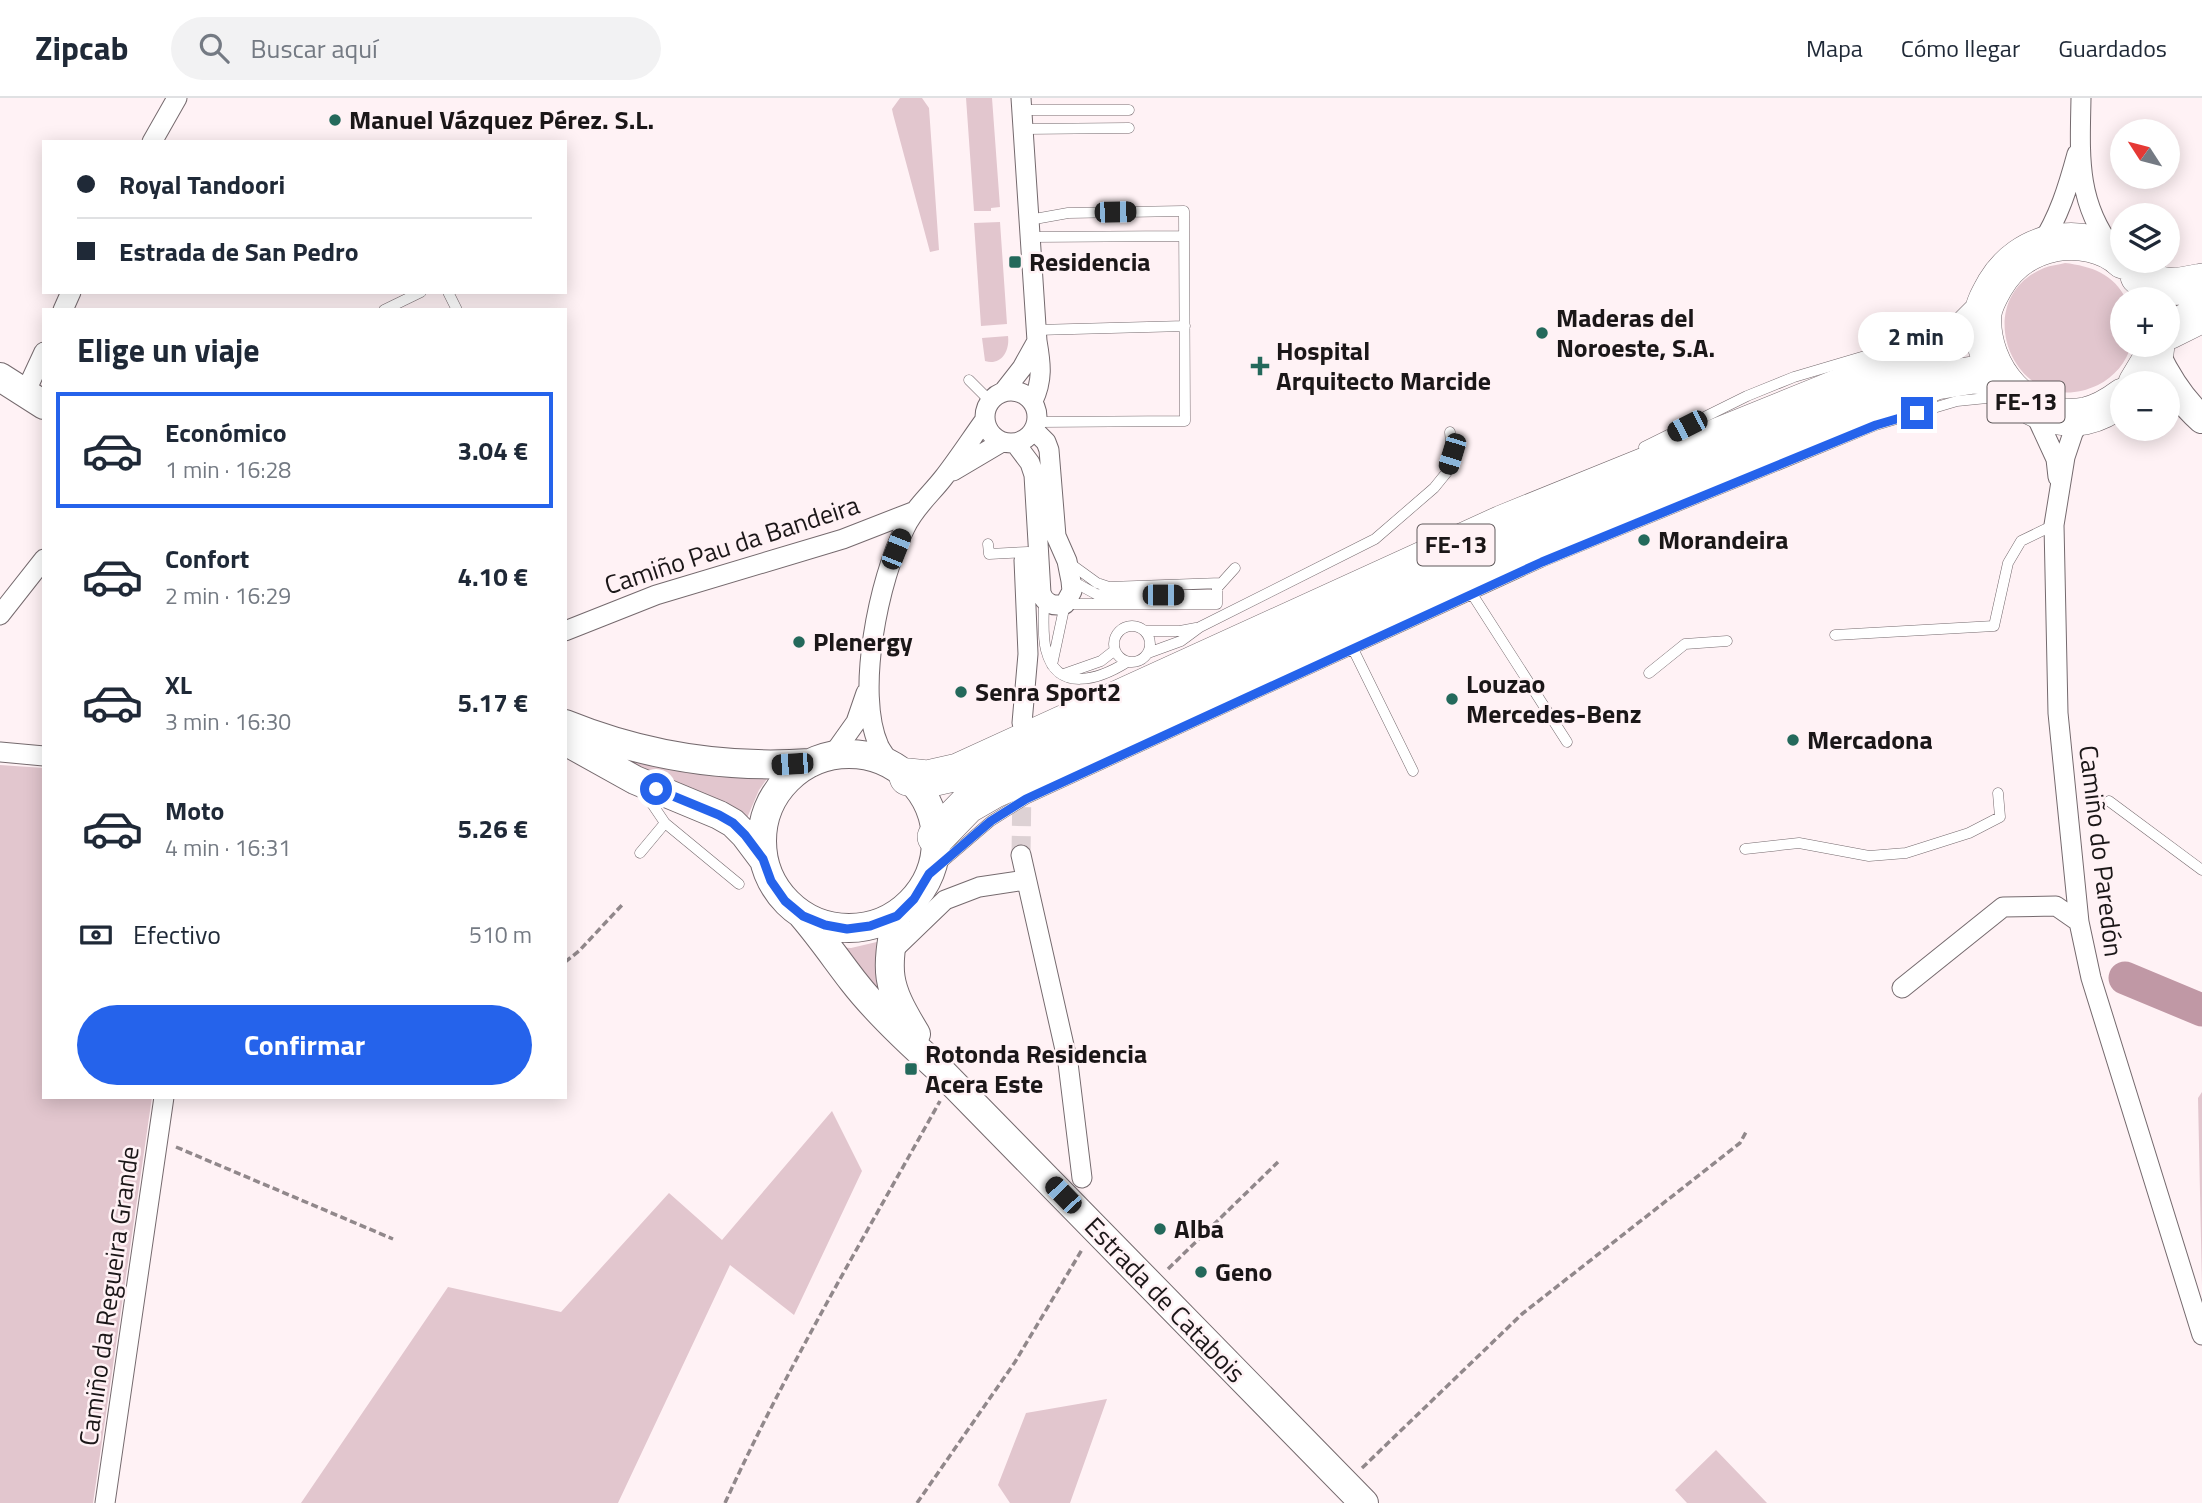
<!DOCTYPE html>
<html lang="es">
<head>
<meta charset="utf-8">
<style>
	body { margin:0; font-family:"Titillium Web",sans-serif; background:#f2f2f3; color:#1f2937; height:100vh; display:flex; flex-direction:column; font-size:26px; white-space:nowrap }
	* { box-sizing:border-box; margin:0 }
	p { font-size:23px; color:#747a83 }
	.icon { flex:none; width:38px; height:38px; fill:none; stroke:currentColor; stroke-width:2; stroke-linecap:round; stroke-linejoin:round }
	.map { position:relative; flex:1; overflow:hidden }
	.drawer { position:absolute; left:42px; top:210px; width:525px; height:791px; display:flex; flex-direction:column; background:#fff; border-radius:0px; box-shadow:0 4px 18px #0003 }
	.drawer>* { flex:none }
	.guide { position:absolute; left:42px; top:42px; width:525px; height:154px; border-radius:0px; box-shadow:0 4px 18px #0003; display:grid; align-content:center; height:154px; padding:0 35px; background:#fff }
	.needle { width:46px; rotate:306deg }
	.tools { position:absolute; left:2110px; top:21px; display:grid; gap:14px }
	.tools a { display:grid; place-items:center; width:70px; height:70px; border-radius:50%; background:#fff; box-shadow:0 4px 18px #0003; font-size:35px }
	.end { position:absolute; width:32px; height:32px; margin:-16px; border:9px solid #2563eb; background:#fff; box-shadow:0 0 0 4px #fff }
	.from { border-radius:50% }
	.bubble { position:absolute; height:49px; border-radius:24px; background:#fff; box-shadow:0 4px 18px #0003; font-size:23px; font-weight:700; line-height:49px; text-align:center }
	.car { position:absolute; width:21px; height:42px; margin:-21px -10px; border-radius:9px; box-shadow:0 0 5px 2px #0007; background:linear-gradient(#222 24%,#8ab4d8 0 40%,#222 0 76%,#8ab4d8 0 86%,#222 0) }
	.guide b { display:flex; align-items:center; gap:24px; height:66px; font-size:26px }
	.guide b+b { border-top:2px solid #e0e1e3 }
	.guide i { width:18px; height:18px; background:#1f2937 }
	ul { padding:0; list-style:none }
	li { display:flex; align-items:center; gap:21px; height:116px; margin:0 14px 10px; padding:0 21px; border:4px solid transparent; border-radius:0px }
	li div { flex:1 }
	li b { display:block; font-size:26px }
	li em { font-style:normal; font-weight:700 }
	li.active { border-color:#2563eb }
	li>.icon { width:63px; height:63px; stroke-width:1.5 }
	h2 { padding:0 35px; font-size:32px; line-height:84px }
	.pay { display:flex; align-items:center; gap:18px; height:77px; padding:0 35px; font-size:26px }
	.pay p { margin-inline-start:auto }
	.primary-button { display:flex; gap:14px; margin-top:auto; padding:14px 35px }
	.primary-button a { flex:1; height:80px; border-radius:42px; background:#2563eb; color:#fff; font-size:28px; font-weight:700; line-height:80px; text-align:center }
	header { display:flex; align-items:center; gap:42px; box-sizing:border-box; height:98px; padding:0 35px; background:#fff; border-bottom:2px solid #e0e1e3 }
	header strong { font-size:33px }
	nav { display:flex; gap:38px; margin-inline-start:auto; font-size:24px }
	.search { width:490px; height:63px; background:#f2f2f3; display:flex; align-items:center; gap:18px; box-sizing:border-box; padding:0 24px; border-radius:38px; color:#747a83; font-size:26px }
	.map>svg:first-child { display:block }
	.green { fill:#e2c6ce }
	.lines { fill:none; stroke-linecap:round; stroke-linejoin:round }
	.river { stroke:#c098a5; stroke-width:33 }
	.street-tunnel { stroke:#ddd1d4; stroke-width:19; stroke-dasharray:19 10; stroke-linecap:butt }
	.lane-casing { stroke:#756a6e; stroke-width:11 }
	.street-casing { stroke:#756a6e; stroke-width:21 }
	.secondary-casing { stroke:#756a6e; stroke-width:30 }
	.highway-casing { stroke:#756a6e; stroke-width:38 }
	.path { stroke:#91888b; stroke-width:3.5; stroke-dasharray:7 3.5; stroke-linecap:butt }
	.lane { stroke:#fff; stroke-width:10 }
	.street { stroke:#fff; stroke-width:19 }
	.secondary { stroke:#fff; stroke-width:28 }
	.highway { stroke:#fff; stroke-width:37 }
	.route { stroke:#2563eb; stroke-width:9 }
	.poi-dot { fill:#24695b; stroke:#fff2f5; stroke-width:2.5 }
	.labels { text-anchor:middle; stroke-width:5; stroke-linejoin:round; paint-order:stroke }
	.shield { fill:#fff2f5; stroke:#5f595a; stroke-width:2 }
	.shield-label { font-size:24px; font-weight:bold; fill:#1b1718 }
	.poi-label { font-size:26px; font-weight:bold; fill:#1b1718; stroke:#fff2f5; text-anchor:start }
	.street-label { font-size:26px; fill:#1b1718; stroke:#fff2f5 }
</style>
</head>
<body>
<header>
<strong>Zipcab</strong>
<div class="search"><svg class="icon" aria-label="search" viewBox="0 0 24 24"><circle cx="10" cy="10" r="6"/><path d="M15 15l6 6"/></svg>Buscar aquí</div>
<nav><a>Mapa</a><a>Cómo llegar</a><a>Guardados</a></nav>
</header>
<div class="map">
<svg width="2202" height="1405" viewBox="0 0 2202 1405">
	<rect width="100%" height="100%" fill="#fff2f5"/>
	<path class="green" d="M900 0H922L929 10 939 152 930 154 893 16 892 11Z
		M966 0H992L1000 109 991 110V113H974Z
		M1000 124 1007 226 981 228 974 125Z
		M2065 165C2091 168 2114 176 2126 201H2123V247H2131C2127 264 2114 279 2098 287 2016 326 1965 202 2044 170 2051 167 2058 167 2065 165Z
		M1008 238C1010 253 1001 268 985 263L982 240Z
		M603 650 769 678 759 692 747 720 690 698Z
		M0 667 44 670V999H152L93 1405H0Z
		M881 843 885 900 837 849 851 850Z
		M2202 994V1188L2198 1000Z
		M832 1013 862 1073 794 1217 730 1167 618 1405H301L448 1189 561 1214 669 1095 722 1142Z
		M1107 1301 1070 1405H1010L998 1387 1026 1315Z
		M1716 1352 1767 1405H1687L1675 1392Z"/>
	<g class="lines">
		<path class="river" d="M2125 880 2202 912"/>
		<path class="street-tunnel" d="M1021 757 1022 685"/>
		<g class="lane-casing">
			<path id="lane" d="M1022 12H1129
				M1023 31 1129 30
				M1029 122 1068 115 1184 113 1185 323 1037 324
				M1030 139 1184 138
				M448 194 457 212
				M384 212 421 194
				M1036 232 1185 228
				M969 282 990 303
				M1644 349 1747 298 1794 279 1892 250
				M988 446 989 456 1028 454
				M1068 464 1097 485 1109 489 1221 485
				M1072 483 1096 496 1110 497H1217
				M1472 496 1567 644
				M1044 502C1044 518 1042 536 1046 552 1057 596 1100 581 1127 564
				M1114 546a18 18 0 1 1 36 0a18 18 0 1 1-36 0Z
				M1145 533H1180L1196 530
				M1835 537 1994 528 2008 465 2021 443 2054 427
				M1353 551 1413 673
				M1148 555 1181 543 1200 529 1375 441 1434 390 1447 374 1452 356 1450 334
				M1052 567 1065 506H1217V490L1235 470
				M1649 575 1685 546 1727 543
				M1064 576 1101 563 1115 552
				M644 694 665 725 739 786
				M2109 703 2202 772
				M1745 751 1799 745 1869 758 1906 755 1969 735 2000 719 1998 695
				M640 755 665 725
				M929 776 991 723 1026 701 1542 464 1876 327 1957 303 2007 298"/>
		</g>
		<g class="street-casing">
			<path id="street" d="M1021 0 1037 243C1041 266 1043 282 1033 303
				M2081 0C2080 56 2076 103 2112 150
				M152 44 177 0
				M2040 148C2059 119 2068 89 2077 56
				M63 212 71 194
				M985 319a26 26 0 1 1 52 0a26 26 0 1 1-52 0Z
				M1004 293 1022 270 1037 243
				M25 295 44 254
				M2032 309 2056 361 2058 379
				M2083 318 2073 335 2065 359 2054 427 2058 615 2079 824 2091 880 2202 1237
				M1015 345 1030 365 1034 377 1041 495C1045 506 1054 509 1065 506L1072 493 1071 483 1067 463 1056 438 1049 352 1046 344 1034 332
				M953 373 1002 344
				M0 517 44 461
				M565 533 656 497 843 441 915 413
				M1022 625 1028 556 1024 462
				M0 654 44 658
				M834 655 856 624 866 595
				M890 666C887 660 882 654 879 648 855 595 879 480 905 430 914 410 931 396 944 379 958 361 971 341 984 323
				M1021 757 1068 965 1082 1080
				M890 855 945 802 979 789 1026 782
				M1902 890 2003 809 2056 808 2079 824
				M105 1405 164 999"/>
		</g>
		<g class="secondary-casing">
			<path id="secondary" d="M2155 255C2167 280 2181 303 2202 321
				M0 279 44 307
				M565 626C644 658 725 671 810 665
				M565 643 635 682 719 717 733 725 745 737 763 761
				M762 743a87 87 0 1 1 174 0a87 87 0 1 1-174 0Z
				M803 818C821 839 836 861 853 883 877 914 907 942 936 968L1364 1405
				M896 818C886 876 885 885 916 936"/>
		</g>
		<g class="highway-casing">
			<path id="highway" d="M2123 162C2105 145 2078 141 2054 145 2029 150 2008 165 1995 187 1990 196 1984 206 1983 216 1979 271 2026 328 2085 318 2099 315 2111 308 2123 299
				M2139 178C2166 192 2173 190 2202 184
				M2168 233 2202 216
				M2137 285 2155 255 2156 247
				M908 679 927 681 958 674 1502 426 1912 260 1967 230 1983 214
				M936 739 967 707 993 692 1630 403 1936 283 1973 277 1999 279"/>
		</g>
		<path class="path" d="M565 864 579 853 622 807
			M176 1049 393 1141
			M1168 1171 1278 1064
			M1362 1370 1522 1216 1740 1045 1746 1034
			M725 1405C788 1267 866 1136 940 1003
			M917 1405 1015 1264 1083 1150"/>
		<use href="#lane" class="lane"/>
		<use href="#street" class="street"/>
		<use href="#secondary" class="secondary"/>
		<use href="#highway" class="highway"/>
	</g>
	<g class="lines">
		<path class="route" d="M656 691 719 717 733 725 745 737 763 761 771 783 785 803 803 818 825 827 847 831 870 828 897 818 914 801 929 776 991 723 1026 701 1542 464 1876 327 1917 315"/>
	</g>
	<g class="poi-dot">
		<circle cx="335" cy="22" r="7"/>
		<rect x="1008" y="157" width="14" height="14" rx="3.5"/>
		<circle cx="1542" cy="235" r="7"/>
		<path d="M1256.5 257.5h7v7h7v7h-7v7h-7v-7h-7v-7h7z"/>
		<circle cx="1644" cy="442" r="7"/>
		<circle cx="799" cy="544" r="7"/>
		<circle cx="961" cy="594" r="7"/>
		<circle cx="1452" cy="601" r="7"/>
		<circle cx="1793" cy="642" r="7"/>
		<rect x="904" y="964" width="14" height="14" rx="3.5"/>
		<circle cx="1160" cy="1131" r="7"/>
		<circle cx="1201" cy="1174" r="7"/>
	</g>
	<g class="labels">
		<g class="shield">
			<rect x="1987.5" y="283.5" width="77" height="41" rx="5"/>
			<rect x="1417.5" y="426.5" width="77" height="41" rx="5"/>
		</g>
		<g class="shield-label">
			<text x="2026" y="312">FE-13</text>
			<text x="1456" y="455">FE-13</text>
		</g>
		<g class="poi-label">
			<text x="349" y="31">Manuel Vázquez Pérez. S.L.</text>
			<text x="1029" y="173">Residencia</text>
			<text x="1556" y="229">Maderas del<tspan x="1556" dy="30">Noroeste, S.A.</tspan></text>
			<text x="1276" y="262">Hospital<tspan x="1276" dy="30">Arquitecto Marcide</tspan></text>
			<text x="1658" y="451">Morandeira</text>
			<text x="813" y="553">Plenergy</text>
			<text x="1466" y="595">Louzao<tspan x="1466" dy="30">Mercedes-Benz</tspan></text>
			<text x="975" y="603">Senra Sport2</text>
			<text x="1807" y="651">Mercadona</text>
			<text x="925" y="965">Rotonda Residencia<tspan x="925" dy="30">Acera Este</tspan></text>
			<text x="1174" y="1140">Alba</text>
			<text x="1215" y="1183">Geno</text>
		</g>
		<g class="street-label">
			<text transform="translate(732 447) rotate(-18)" y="9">Camiño Pau da Bandeira</text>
			<text transform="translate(2101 753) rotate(83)" y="9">Camiño do Paredón</text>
			<text transform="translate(109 1198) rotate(-82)" y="9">Camiño da Regueira Grande</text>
			<text transform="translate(1165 1202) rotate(46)" y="9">Estrada de Catabois</text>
		</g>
	</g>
</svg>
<div class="tools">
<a><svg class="needle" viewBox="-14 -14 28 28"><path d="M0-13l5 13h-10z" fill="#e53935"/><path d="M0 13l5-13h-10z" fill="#747a83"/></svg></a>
<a><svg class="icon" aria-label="layers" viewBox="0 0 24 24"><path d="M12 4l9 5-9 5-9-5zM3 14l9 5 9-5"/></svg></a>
<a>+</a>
<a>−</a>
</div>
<i class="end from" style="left:656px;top:691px"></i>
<i class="end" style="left:1917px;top:315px"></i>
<div class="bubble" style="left:1858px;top:214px;width:116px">2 min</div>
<i class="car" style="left:1115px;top:114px;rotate:89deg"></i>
<i class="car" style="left:1687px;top:328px;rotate:243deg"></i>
<i class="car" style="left:1452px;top:356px;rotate:197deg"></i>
<i class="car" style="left:896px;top:451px;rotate:22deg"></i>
<i class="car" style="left:1163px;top:497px;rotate:90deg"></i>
<i class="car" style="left:792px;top:666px;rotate:266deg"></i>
<i class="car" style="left:1063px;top:1097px;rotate:316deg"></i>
<div class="guide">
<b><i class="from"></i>Royal Tandoori</b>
<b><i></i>Estrada de San Pedro</b>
</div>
<section class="drawer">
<h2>Elige un viaje</h2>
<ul>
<li class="active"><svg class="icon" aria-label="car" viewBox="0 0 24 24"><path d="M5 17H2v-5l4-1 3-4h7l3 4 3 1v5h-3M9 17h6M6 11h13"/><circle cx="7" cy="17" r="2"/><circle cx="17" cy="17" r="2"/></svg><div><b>Económico</b><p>1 min · 16:28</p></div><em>3.04 €</em></li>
<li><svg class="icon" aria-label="car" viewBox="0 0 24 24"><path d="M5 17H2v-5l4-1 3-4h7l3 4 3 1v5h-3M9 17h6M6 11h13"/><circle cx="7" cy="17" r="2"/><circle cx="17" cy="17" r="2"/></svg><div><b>Confort</b><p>2 min · 16:29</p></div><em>4.10 €</em></li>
<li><svg class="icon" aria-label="car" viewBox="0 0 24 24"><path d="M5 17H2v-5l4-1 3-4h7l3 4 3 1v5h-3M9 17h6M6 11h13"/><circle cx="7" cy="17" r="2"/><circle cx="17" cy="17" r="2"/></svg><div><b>XL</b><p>3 min · 16:30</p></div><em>5.17 €</em></li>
<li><svg class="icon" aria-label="car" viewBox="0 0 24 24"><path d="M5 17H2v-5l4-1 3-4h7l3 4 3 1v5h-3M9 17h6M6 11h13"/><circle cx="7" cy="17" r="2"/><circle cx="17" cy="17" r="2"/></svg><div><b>Moto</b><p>4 min · 16:31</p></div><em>5.26 €</em></li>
</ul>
<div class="pay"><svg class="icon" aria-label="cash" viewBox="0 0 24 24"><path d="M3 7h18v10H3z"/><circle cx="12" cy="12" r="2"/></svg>Efectivo<p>510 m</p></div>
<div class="primary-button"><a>Confirmar</a></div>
</section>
</div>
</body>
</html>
